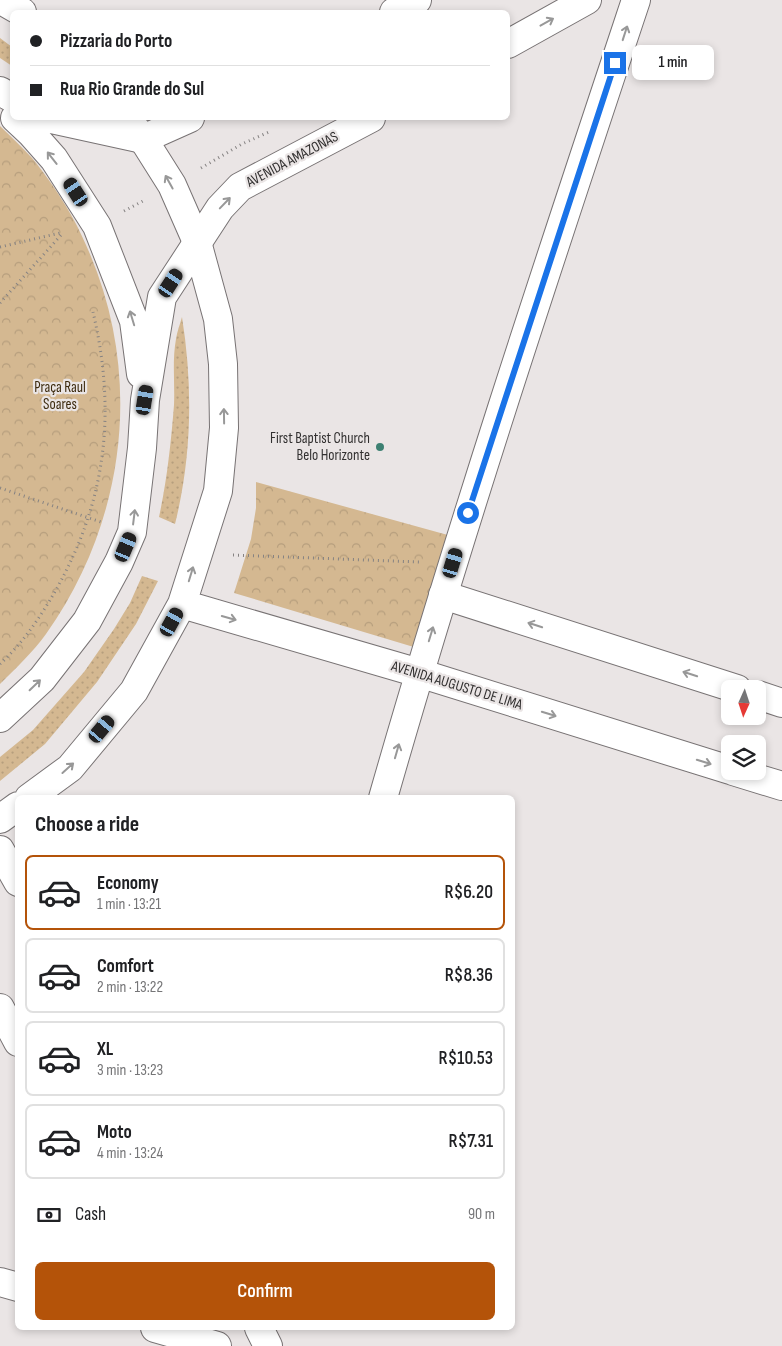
<!DOCTYPE html>
<html lang="en">
<head>
<meta charset="utf-8">
<style>
	body { margin:0; font-family:"Sofia Sans Condensed",sans-serif; background:#f2f2f2; color:#202124; height:100vh; display:flex; flex-direction:column; font-size:19px; white-space:nowrap }
	* { box-sizing:border-box; margin:0 }
	p { font-size:16px; color:#757577 }
	.icon { flex:none; width:28px; height:28px; fill:none; stroke:currentColor; stroke-width:2; stroke-linecap:round; stroke-linejoin:round }
	.map { position:relative; flex:1; overflow:hidden }
	.panel { position:absolute; left:15px; top:795px; width:500px; height:535px; display:flex; flex-direction:column; background:#fff; border-radius:8px; box-shadow:0 2px 8px #0003 }
	.panel>* { flex:none }
	.top-card { position:absolute; left:10px; top:10px; width:500px; height:110px; border-radius:8px; box-shadow:0 2px 8px #0003; display:grid; align-content:center; height:110px; padding:0 20px; background:#fff }
	.needle { width:32px; rotate:183deg }
	.tools { position:absolute; left:721px; top:680px; display:grid; gap:10px }
	.tools a { display:grid; place-items:center; width:45px; height:45px; border-radius:8px; background:#fff; box-shadow:0 2px 8px #0003; font-size:25px }
	.end { position:absolute; width:22px; height:22px; margin:-11px; border:6px solid #1a73e8; background:#fff; box-shadow:0 0 0 2px #fff }
	.from { border-radius:50% }
	.bubble { position:absolute; height:35px; border-radius:8px; background:#fff; box-shadow:0 2px 8px #0003; font-size:16px; font-weight:600; line-height:35px; text-align:center }
	.car { position:absolute; width:15px; height:30px; margin:-15px -8px; border-radius:6px; box-shadow:0 0 4px 1px #0007; background:linear-gradient(#222 24%,#8ab4d8 0 40%,#222 0 76%,#8ab4d8 0 86%,#222 0) }
	.top-card b { display:flex; align-items:center; gap:18px; height:48px; font-size:19px }
	.top-card b+b { border-top:1px solid #e0e0e0 }
	.top-card i { width:12px; height:12px; background:#202124 }
	ul { padding:0; list-style:none }
	li { display:flex; align-items:center; gap:15px; height:75px; margin:0 10px 8px; padding:0 10px; border:2px solid #e0e0e0; border-radius:8px }
	li div { flex:1 }
	li b { display:block; font-size:19px }
	li em { font-style:normal; font-weight:600 }
	li.active { border-color:#b45309 }
	li>.icon { width:45px; height:45px; stroke-width:1.5 }
	h2 { padding:0 20px; font-size:22px; line-height:60px }
	.pay { display:flex; align-items:center; gap:12px; height:55px; padding:0 20px; font-size:19px }
	.pay p { margin-inline-start:auto }
	.button { display:flex; gap:10px; margin-top:auto; padding:10px 20px }
	.button a { flex:1; height:58px; border-radius:8px; background:#b45309; color:#fff; font-size:20px; font-weight:600; line-height:58px; text-align:center }
	.map>svg:first-child { display:block }
	.grass { fill:url(#grass-dots) }
	.park { fill:url(#park-crowns) }
	.lines { fill:none; stroke-linecap:round; stroke-linejoin:round }
	.tertiary-casing { stroke:#787374; stroke-width:30 }
	.secondary-casing { stroke:#787374; stroke-width:30 }
	.primary-casing { stroke:#787374; stroke-width:30 }
	.path { stroke:#858282; stroke-width:3; stroke-dasharray:1 4; stroke-linecap:butt }
	.tertiary { stroke:#fff; stroke-width:28 }
	.secondary { stroke:#fff; stroke-width:28 }
	.primary { stroke:#fff; stroke-width:28 }
	.oneway { stroke:#989898 }
	.route { stroke:#1a73e8; stroke-width:6 }
	.poi-dot { fill:#3d8072; stroke:#eae5e5; stroke-width:2 }
	.labels { text-anchor:middle; stroke-width:4.5; stroke-linejoin:round; paint-order:stroke }
	.street-label { font-size:15px; fill:#323030; stroke:#eae5e5 }
	.park-label { font-size:15px; fill:#3c2a0e; stroke:#eae5e5 }
	.poi-label { font-size:15px; fill:#323030; stroke:#eae5e5; text-anchor:end }
</style>
</head>
<body>
<div class="map">
<svg width="782" height="1346" viewBox="0 0 782 1346">
	<defs>
		<pattern id="grass-dots" width="8" height="8" patternUnits="userSpaceOnUse" patternTransform="scale(1.25)"><rect width="8" height="8" fill="#d4b891"/><path d="M2 2h.1M6 6h.1" fill="none" stroke="#b69e7d" stroke-width="1.8" stroke-linecap="round"/></pattern>
		<pattern id="park-crowns" width="20" height="18" patternUnits="userSpaceOnUse" patternTransform="scale(1.25)"><rect width="20" height="18" fill="#d4b891"/><path d="M2 6a3 3 0 1 1 6 0M12 15a3 3 0 1 1 6 0" fill="none" stroke="#b69e7d"/></pattern>
	</defs>
	<rect width="100%" height="100%" fill="#eae5e5"/>
	<path class="grass" d="M0 38 12 47V66L0 58Z
		M182 317C193 386 192 456 175 524L159 517C167 480 171 443 174 405 175 383 172 361 176 339 177 332 180 324 182 317Z
		M142 576 158 581 136 624 97 682 45 744 0 781V757L33 730 84 672 114 629 130 603Z"/>
	<path class="park" d="M0 126C11 137 22 147 32 158 52 182 74 216 86 245 144 373 127 520 46 634 33 652 16 668 0 684Z
		M256 482 455 537 417 648 234 593 251 539 256 508Z"/>
	<g class="lines">
		<g class="tertiary-casing">
			<path id="tertiary" d="M383 798C460 529 548 265 636 0"/>
		</g>
		<g class="secondary-casing">
			<path id="secondary" d="M1 0 22 12
				M443 595 737 689
				M182 604 419 673 730 770
				M758 695 782 703
				M733 771 782 786
				M29 798 70 768 134 691 182 604 218 491 224 428 223 364 218 319 197 242 172 185 143 139 127 118
				M0 819 18 806
				M0 850 18 882
				M0 1008 18 1042
				M0 1282 18 1287
				M155 1328 217 1346
				M259 1328 268 1346"/>
		</g>
		<g class="primary-casing">
			<path id="primary" d="M394 12 417 0
				M508 44 587 0
				M0 91 12 98
				M15 118 31 133 54 159 97 226 134 321 141 374
				M47 118 143 139 190 118
				M0 718 42 679 87 621 119 562 132 532 142 448 145 400 162 297 220 208 240 187 371 118"/>
		</g>
		<path class="path" d="M201 168 242 144 269 132
			M124 211 143 201
			M0 247 60 233
			M0 303 63 233
			M0 488 101 522
			M233 555 419 562
			M0 664C21 645 39 619 53 595 106 504 117 414 93 312"/>
		<use href="#tertiary" class="tertiary"/>
		<use href="#secondary" class="secondary"/>
		<use href="#primary" class="primary"/>
	</g>
	<defs><path id="oneway-shaft" d="M-6 0H5M1.5-3L5.5 0L1.5 3" fill="none" stroke-width="1.6" stroke-linecap="round" stroke-linejoin="round" transform="scale(1.25)"/></defs>
	<g class="oneway">
		<use href="#oneway-shaft" transform="translate(547 22) rotate(-29)"/>
		<use href="#oneway-shaft" transform="translate(625 33) rotate(-72)"/>
		<use href="#oneway-shaft" transform="translate(52 158) rotate(-128)"/>
		<use href="#oneway-shaft" transform="translate(169 182) rotate(-119)"/>
		<use href="#oneway-shaft" transform="translate(225 203) rotate(-46)"/>
		<use href="#oneway-shaft" transform="translate(132 318) rotate(-107)"/>
		<use href="#oneway-shaft" transform="translate(224 416) rotate(-91)"/>
		<use href="#oneway-shaft" transform="translate(134 517) rotate(-83)"/>
		<use href="#oneway-shaft" transform="translate(191 574) rotate(-73)"/>
		<use href="#oneway-shaft" transform="translate(229 618) rotate(16)"/>
		<use href="#oneway-shaft" transform="translate(535 625) rotate(-162)"/>
		<use href="#oneway-shaft" transform="translate(431 634) rotate(-73)"/>
		<use href="#oneway-shaft" transform="translate(690 674) rotate(-162)"/>
		<use href="#oneway-shaft" transform="translate(35 685) rotate(-44)"/>
		<use href="#oneway-shaft" transform="translate(549 714) rotate(17)"/>
		<use href="#oneway-shaft" transform="translate(397 751) rotate(-74)"/>
		<use href="#oneway-shaft" transform="translate(704 762) rotate(17)"/>
		<use href="#oneway-shaft" transform="translate(68 768) rotate(-42)"/>
	</g>
	<g class="lines">
		<path class="route" d="M468 513 615 63"/>
	</g>
	<circle class="poi-dot" cx="380" cy="447" r="5"/>
	<g class="labels">
		<g class="street-label">
			<text transform="translate(292 159) rotate(-28)" y="5">AVENIDA AMAZONAS</text>
			<text transform="translate(457 685) rotate(17)" y="5">AVENIDA AUGUSTO DE LIMA</text>
		</g>
		<g class="park-label">
			<text x="60" y="392">Praça Raul<tspan x="60" dy="17">Soares</tspan></text>
		</g>
		<g class="poi-label">
			<text x="370" y="443">First Baptist Church<tspan x="370" dy="17">Belo Horizonte</tspan></text>
		</g>
	</g>
</svg>
<div class="tools">
<a><svg class="needle" viewBox="-14 -14 28 28"><path d="M0-13l5 13h-10z" fill="#e53935"/><path d="M0 13l5-13h-10z" fill="#757577"/></svg></a>
<a><svg class="icon" aria-label="layers" viewBox="0 0 24 24"><path d="M12 4l9 5-9 5-9-5zM3 14l9 5 9-5"/></svg></a>
</div>
<i class="end from" style="left:468px;top:513px"></i>
<i class="end" style="left:615px;top:63px"></i>
<div class="bubble" style="left:632px;top:45px;width:82px">1 min</div>
<i class="car" style="left:76px;top:192px;rotate:327deg"></i>
<i class="car" style="left:171px;top:283px;rotate:33deg"></i>
<i class="car" style="left:145px;top:400px;rotate:9deg"></i>
<i class="car" style="left:126px;top:547px;rotate:23deg"></i>
<i class="car" style="left:453px;top:563px;rotate:17deg"></i>
<i class="car" style="left:172px;top:622px;rotate:29deg"></i>
<i class="car" style="left:102px;top:729px;rotate:40deg"></i>
<div class="top-card">
<b><i class="from"></i>Pizzaria do Porto</b>
<b><i></i>Rua Rio Grande do Sul</b>
</div>
<section class="panel">
<h2>Choose a ride</h2>
<ul>
<li class="active"><svg class="icon" aria-label="car" viewBox="0 0 24 24"><path d="M5 17H2v-5l4-1 3-4h7l3 4 3 1v5h-3M9 17h6M6 11h13"/><circle cx="7" cy="17" r="2"/><circle cx="17" cy="17" r="2"/></svg><div><b>Economy</b><p>1 min · 13:21</p></div><em>R$6.20</em></li>
<li><svg class="icon" aria-label="car" viewBox="0 0 24 24"><path d="M5 17H2v-5l4-1 3-4h7l3 4 3 1v5h-3M9 17h6M6 11h13"/><circle cx="7" cy="17" r="2"/><circle cx="17" cy="17" r="2"/></svg><div><b>Comfort</b><p>2 min · 13:22</p></div><em>R$8.36</em></li>
<li><svg class="icon" aria-label="car" viewBox="0 0 24 24"><path d="M5 17H2v-5l4-1 3-4h7l3 4 3 1v5h-3M9 17h6M6 11h13"/><circle cx="7" cy="17" r="2"/><circle cx="17" cy="17" r="2"/></svg><div><b>XL</b><p>3 min · 13:23</p></div><em>R$10.53</em></li>
<li><svg class="icon" aria-label="car" viewBox="0 0 24 24"><path d="M5 17H2v-5l4-1 3-4h7l3 4 3 1v5h-3M9 17h6M6 11h13"/><circle cx="7" cy="17" r="2"/><circle cx="17" cy="17" r="2"/></svg><div><b>Moto</b><p>4 min · 13:24</p></div><em>R$7.31</em></li>
</ul>
<div class="pay"><svg class="icon" aria-label="cash" viewBox="0 0 24 24"><path d="M3 7h18v10H3z"/><circle cx="12" cy="12" r="2"/></svg>Cash<p>90 m</p></div>
<div class="button"><a>Confirm</a></div>
</section>
</div>
</body>
</html>
